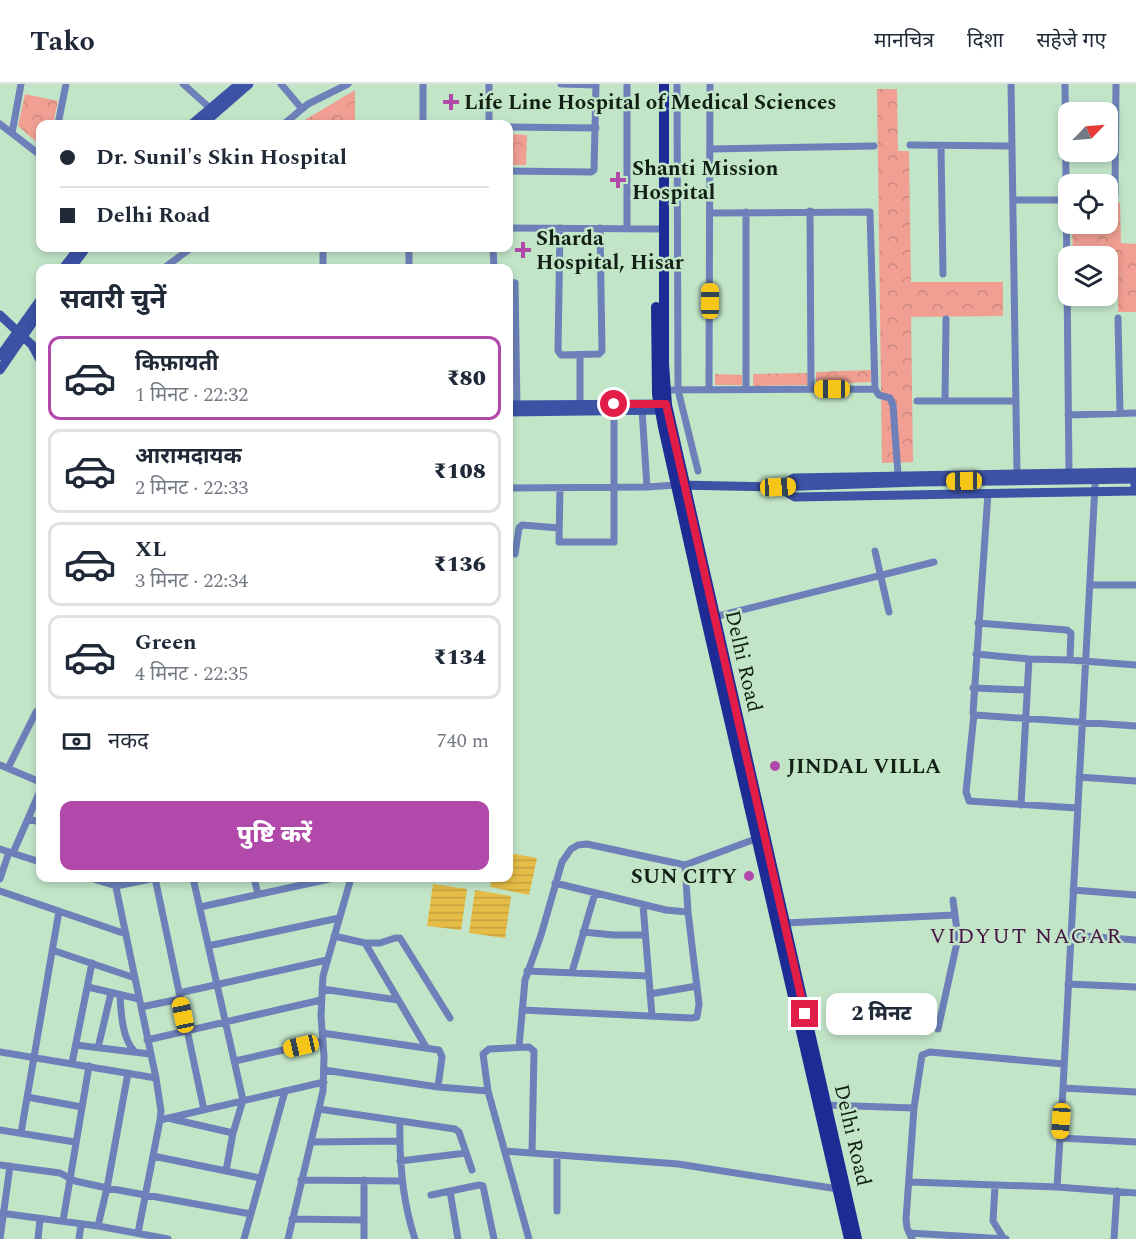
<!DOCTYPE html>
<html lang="hi">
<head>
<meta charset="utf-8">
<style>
	body { margin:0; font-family:Spectral,"Noto Sans Devanagari",serif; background:#f6f6f7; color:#1f2937; height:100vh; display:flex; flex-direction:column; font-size:22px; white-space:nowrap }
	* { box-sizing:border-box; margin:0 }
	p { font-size:20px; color:#747a83 }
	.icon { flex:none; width:33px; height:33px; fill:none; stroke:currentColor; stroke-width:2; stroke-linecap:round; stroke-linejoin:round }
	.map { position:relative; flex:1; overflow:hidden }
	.sheet { position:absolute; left:36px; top:180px; width:477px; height:618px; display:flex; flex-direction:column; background:#fff; border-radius:12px; box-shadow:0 3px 9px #0003 }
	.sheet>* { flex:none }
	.guide { position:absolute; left:36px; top:36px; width:477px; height:132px; border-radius:12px; box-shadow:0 3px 9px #0003; display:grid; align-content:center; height:132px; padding:0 24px; background:#fff }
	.needle { width:39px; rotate:65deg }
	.buttons { position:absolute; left:1058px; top:18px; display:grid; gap:12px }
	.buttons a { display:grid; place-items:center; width:60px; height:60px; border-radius:12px; background:#fff; box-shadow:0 3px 9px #0003; font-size:30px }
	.end { position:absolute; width:27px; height:27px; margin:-14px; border:8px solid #e11d48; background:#fff; box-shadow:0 0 0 3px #fff }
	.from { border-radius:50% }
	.bubble { position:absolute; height:42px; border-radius:12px; background:#fff; box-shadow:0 3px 9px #0003; font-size:20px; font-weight:800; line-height:42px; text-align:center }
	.car { position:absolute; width:18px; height:36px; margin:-18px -9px; border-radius:8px; box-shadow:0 0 4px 2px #0007; background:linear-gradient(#f5c518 24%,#345 0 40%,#f5c518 0 76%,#345 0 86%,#f5c518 0) }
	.guide b { display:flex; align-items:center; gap:21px; height:57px; font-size:22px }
	.guide b+b { border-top:2px solid #e0e1e3 }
	.guide i { width:15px; height:15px; background:#1f2937 }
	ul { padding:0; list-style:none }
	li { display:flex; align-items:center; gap:18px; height:84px; margin:0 12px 9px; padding:0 12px; border:3px solid #e0e1e3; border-radius:12px }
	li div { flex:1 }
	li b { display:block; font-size:22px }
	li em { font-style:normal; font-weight:800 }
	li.selected { border-color:#b149ab }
	li>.icon { width:54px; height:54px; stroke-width:1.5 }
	h2 { padding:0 24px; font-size:27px; line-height:72px }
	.pay { display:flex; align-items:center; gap:15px; height:66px; padding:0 24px; font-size:22px }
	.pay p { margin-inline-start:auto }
	.action { display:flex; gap:12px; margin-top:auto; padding:12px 24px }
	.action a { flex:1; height:69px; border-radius:12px; background:#b149ab; color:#fff; font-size:24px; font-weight:800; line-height:69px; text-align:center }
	header { display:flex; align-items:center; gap:36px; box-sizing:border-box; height:84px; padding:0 30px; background:#fff; border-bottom:2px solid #e0e1e3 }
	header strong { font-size:28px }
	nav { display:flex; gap:33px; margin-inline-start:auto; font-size:21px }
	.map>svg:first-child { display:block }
	.park { fill:url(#park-crowns) }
	.water { fill:url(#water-rules) }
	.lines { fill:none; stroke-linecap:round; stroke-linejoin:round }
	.street { stroke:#6d80b9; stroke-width:7 }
	.secondary { stroke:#3c52a5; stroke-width:9 }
	.primary { stroke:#1f2b94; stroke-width:10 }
	.secondary-bridge { stroke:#3c52a5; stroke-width:9 }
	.route { stroke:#e11d48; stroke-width:8 }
	.poi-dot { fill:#b149ab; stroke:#c2e5c8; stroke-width:2 }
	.labels { text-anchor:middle; stroke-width:5; stroke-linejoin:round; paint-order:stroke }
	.poi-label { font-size:21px; font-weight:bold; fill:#121f15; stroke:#c2e5c8; text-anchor:start }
	.street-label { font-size:21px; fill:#121f15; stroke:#c2e5c8 }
	.neighbourhood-label { font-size:22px; letter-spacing:1.5px; fill:#471645; stroke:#c2e5c8 }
</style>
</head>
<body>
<header>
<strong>Tako</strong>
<nav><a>मानचित्र</a><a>दिशा</a><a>सहेजे गए</a></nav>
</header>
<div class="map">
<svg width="1136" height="1155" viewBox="0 0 1136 1155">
	<defs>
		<pattern id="park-crowns" width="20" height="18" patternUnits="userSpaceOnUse" patternTransform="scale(1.5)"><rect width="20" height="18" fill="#f09f92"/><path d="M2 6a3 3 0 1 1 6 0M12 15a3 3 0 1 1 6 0" fill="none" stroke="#cd887d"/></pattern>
		<pattern id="water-rules" width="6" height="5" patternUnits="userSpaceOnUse" patternTransform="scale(1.5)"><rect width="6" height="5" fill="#e5bc46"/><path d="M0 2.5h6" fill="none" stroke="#c3a13c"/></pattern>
	</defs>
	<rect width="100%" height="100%" fill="#c2e5c8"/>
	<path class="park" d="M877 5H897L898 67H909L911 198H1003V232L911 233 913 378 882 379Z
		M355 6V40H298Z
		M25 10 58 17 53 40H40V61L18 42Z
		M509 50 527 51 526 81H509Z
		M1107 119H1120L1121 159 1136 160V228H1118V195L1107 194V172H1073L1072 140H1107Z
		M871 286V298L816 300V288Z
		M807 289 808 301 753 302V290Z
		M715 290 742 291V301H715Z"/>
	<path class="water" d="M509 769 537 774 529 811 490 803 492 794H508Z
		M433 800 467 805 461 846 427 842Z
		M475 806 511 812 505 854 469 849Z"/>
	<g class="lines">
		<path class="street" d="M183 0 211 25
			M281 0 302 25
			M489 0V40
			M561 0 596 1
			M627 0V145
			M677 0 678 306 698 387
			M1011 0 1017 389
			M1065 0 1069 388
			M0 40 40 71
			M58 40 66 0
			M284 40 308 20 348 0
			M423 40V0
			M508 43 596 44
			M12 49 21 0
			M910 61 1012 62
			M941 62 943 190
			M710 65 874 62
			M508 87 591 88 594 86 596 0
			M1115 111 1116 0
			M1013 116H1066
			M810 127 811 305
			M746 128V305
			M710 129 870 128 875 305 879 311 890 314 893 321 898 390
			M508 144 664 145
			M560 144 558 267 561 271 599 270 602 267 600 144
			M323 164V184
			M409 164V184
			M493 164 494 184
			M164 184 191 164
			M508 198 515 199 517 324
			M1118 234 1120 329
			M709 305 710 0
			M662 306 875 305
			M917 317H1016
			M945 317 946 235
			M580 325V271
			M642 326 647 403
			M1068 331 1136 329
			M508 404 647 403 676 401
			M560 404 559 458H614V324
			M988 409 973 629 975 631 1136 642
			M875 467 889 528
			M515 470 519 444 522 441 559 444
			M1091 501H1136
			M714 533 934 478
			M978 539 1067 546 1071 549 1070 576
			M976 570 1029 575
			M973 604 1027 606
			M974 630 966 708 969 717 1077 724
			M0 681 40 698
			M8 684 36 628
			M1079 693 1136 697
			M1021 721 1029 575 1070 576 1136 581
			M28 735 40 738
			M0 765 40 778
			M13 769 40 707
			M90 794 116 802 156 794
			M114 794 156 994 161 1027 160 1036 138 1149
			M155 794 204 1026
			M193 794 243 1016 233 1049 226 1087
			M254 794 258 810
			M0 795 9 768
			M555 799 666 826 688 828
			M1073 806 1136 811
			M0 807 126 850
			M643 821 652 932
			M200 823 334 794
			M785 839 955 831
			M583 848 613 851H644
			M1071 851 1136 856
			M334 852 365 859 426 963
			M365 859H380L395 854H400L450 934
			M208 862 339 834
			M52 866 135 894
			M527 887 648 892
			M572 888 595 809
			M1068 900 1136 903
			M88 903 139 915
			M322 905 398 916
			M179 909 327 876
			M650 910 697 902
			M120 911C121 929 122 955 135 968
			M141 923 180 915
			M522 926 692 934 697 933 699 920 688 828 685 781
			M938 945 958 854 953 816
			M322 949 439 966 442 973 438 1003
			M147 956 321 916
			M76 961 150 970
			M519 963 525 896 541 851 562 778 571 765 578 761 587 760 685 781 758 754
			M98 964 111 909
			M0 968 156 994
			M235 977 323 957
			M72 979 92 879
			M324 986 438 1003 488 1007
			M1063 1004 1095 401
			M1136 1008 1063 1004 1057 1103 1136 1109
			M27 1013 82 1023
			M826 1021 914 1024
			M319 1025 455 1045 459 1048 472 1086
			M172 1035 233 1049
			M160 1036 324 998
			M400 1037C399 1078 402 1116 415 1155
			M0 1046 75 1058
			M21 1049 59 827
			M1060 1054 1136 1058
			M312 1058 399 1057
			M506 1067 678 1080 838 1105
			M153 1072 260 1094
			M400 1077 466 1069
			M0 1081 60 1089 75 1097 107 1104 251 1130
			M301 1096 401 1097
			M910 1098 1057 1103
			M995 1102 993 1137 1004 1155
			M450 1107 458 1155
			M431 1111 479 1101 483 1102 494 1155
			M557 1127V1071
			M0 1129 98 1142 168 1155
			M292 1135 363 1136
			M63 1137 89 982
			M98 1142 107 1104 128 989
			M910 1149 1006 1155
			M0 1155 10 1082
			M38 1155 40 1135
			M79 1155 81 1140
			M244 1155 285 1007
			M288 1155 323 1007 324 972 321 932 323 892 351 794
			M364 1155V1096
			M529 1155 488 1007 483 970 489 965 529 963 534 967 532 1069
			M912 1155 907 1144 906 1135 914 1024 922 971 930 968 1064 980
			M1114 1155 1117 1107"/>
		<path class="secondary" d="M192 40 239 0
			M203 40 249 0
			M63 184 79 164
			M71 184 86 164
			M0 231 32 261 40 276
			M0 272 40 216
			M0 286 40 228
			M508 321 665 320
			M508 328 665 326
			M678 401 778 403 829 401
			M778 403 795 413 1135 407V388
			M778 403 794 394 1136 388"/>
		<path class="primary" d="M664 0V280L667 321 857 1155
			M656 223 657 310 663 343 706 536 849 1155"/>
		<path class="secondary-bridge" d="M829 401 919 398 1136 395"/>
	</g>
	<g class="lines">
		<path class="route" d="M614 320H666L805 930"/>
	</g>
	<g class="poi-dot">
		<path d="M448 9h6v6h6v6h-6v6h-6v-6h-6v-6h6z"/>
		<path d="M615 87h6v6h6v6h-6v6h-6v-6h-6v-6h6z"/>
		<path d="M520 157h6v6h6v6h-6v6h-6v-6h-6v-6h6z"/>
		<circle cx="775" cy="682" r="6"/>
		<circle cx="749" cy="792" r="6"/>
	</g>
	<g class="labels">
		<g class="poi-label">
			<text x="464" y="25">Life Line Hospital of Medical Sciences</text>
			<text x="632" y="91">Shanti Mission<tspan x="632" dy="24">Hospital</tspan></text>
			<text x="536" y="161">Sharda<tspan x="536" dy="24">Hospital, Hisar</tspan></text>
			<text x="787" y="689">JINDAL VILLA</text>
			<text x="737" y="799" text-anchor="end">SUN CITY</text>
		</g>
		<g class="street-label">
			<text transform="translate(744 577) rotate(77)" y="7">Delhi Road</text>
			<text transform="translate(853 1051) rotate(77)" y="7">Delhi Road</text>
		</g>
		<g class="neighbourhood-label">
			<text x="1026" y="859">VIDYUT NAGAR</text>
		</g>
	</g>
</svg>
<div class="buttons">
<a><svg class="needle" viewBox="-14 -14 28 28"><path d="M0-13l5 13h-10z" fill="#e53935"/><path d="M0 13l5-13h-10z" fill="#747a83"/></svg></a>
<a><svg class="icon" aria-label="locate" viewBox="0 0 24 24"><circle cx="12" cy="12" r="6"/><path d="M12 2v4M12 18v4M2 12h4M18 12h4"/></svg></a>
<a><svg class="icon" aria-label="layers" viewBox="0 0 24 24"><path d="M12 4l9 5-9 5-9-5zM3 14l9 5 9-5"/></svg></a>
</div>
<i class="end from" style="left:614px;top:320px"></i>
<i class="end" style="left:805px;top:930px"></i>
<div class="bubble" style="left:826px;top:909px;width:111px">2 मिनट</div>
<i class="car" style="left:710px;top:217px;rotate:0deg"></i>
<i class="car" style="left:832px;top:305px;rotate:270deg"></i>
<i class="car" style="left:964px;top:397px;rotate:269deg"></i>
<i class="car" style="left:778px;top:403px;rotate:87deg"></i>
<i class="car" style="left:183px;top:931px;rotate:348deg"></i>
<i class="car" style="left:301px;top:962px;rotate:257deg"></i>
<i class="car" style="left:1061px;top:1037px;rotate:184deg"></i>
<div class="guide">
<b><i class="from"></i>Dr. Sunil's Skin Hospital</b>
<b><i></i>Delhi Road</b>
</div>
<section class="sheet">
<h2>सवारी चुनें</h2>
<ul>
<li class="selected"><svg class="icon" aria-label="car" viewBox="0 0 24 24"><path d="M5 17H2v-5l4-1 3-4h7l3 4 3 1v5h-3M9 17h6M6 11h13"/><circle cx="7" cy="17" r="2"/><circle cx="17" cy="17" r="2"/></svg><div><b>किफ़ायती</b><p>1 मिनट · 22:32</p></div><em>₹80</em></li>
<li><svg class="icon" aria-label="car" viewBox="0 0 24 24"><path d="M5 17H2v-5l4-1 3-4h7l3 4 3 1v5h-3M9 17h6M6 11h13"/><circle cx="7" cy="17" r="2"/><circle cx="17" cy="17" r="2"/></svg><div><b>आरामदायक</b><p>2 मिनट · 22:33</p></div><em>₹108</em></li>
<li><svg class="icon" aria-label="car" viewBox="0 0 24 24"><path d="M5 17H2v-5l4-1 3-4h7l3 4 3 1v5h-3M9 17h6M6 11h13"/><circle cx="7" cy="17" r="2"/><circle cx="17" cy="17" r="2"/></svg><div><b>XL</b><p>3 मिनट · 22:34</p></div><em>₹136</em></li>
<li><svg class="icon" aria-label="car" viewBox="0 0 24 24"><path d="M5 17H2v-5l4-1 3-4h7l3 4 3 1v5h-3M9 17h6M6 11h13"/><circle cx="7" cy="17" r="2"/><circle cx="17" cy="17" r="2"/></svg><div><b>Green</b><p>4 मिनट · 22:35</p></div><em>₹134</em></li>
</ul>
<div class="pay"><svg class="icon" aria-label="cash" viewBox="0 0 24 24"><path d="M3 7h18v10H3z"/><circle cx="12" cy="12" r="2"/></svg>नकद<p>740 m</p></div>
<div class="action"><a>पुष्टि करें</a></div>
</section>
</div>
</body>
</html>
